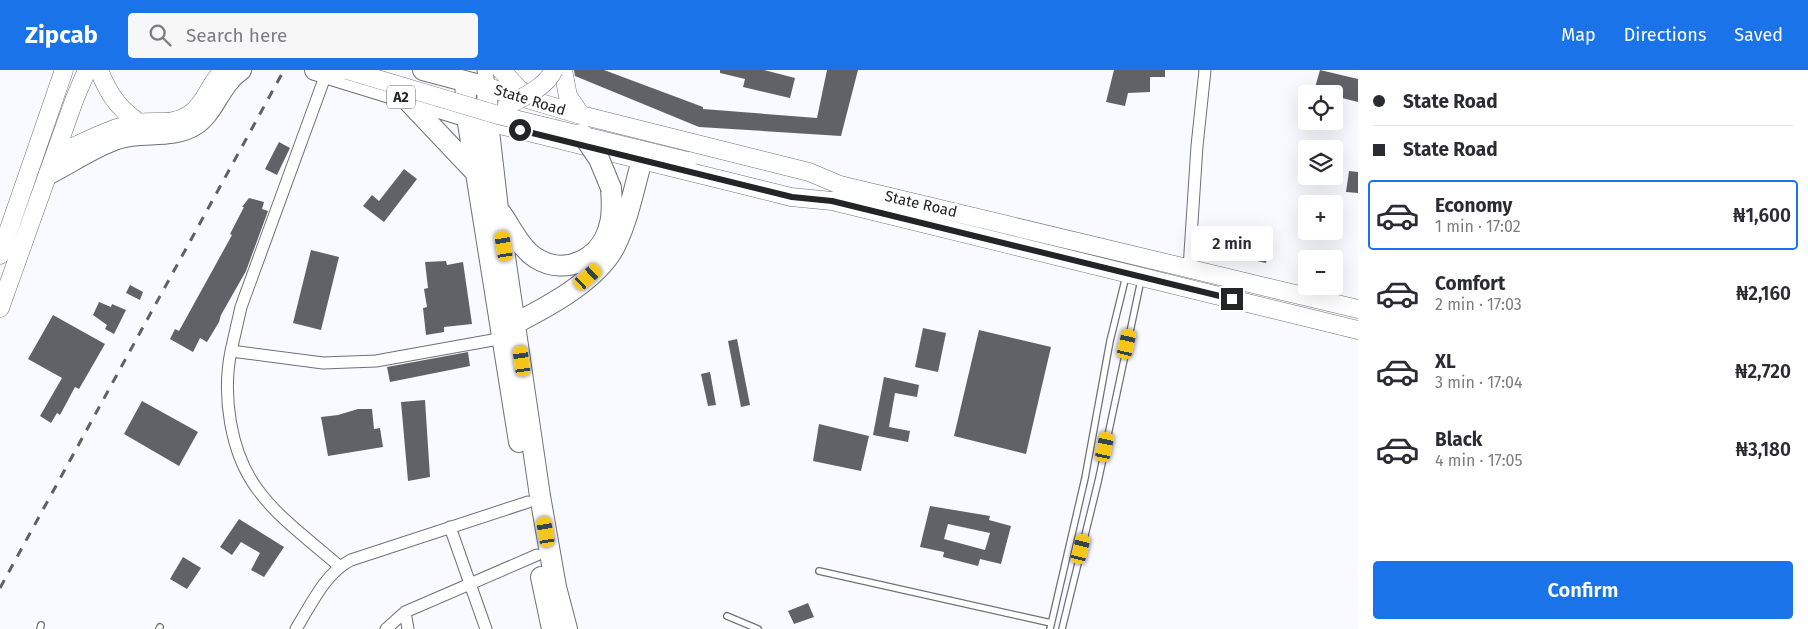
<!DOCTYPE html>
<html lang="en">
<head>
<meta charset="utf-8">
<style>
	body { margin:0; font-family:"Fira Sans",sans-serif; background:#f7f7f7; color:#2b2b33; height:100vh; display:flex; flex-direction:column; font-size:19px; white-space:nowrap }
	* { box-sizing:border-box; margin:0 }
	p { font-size:16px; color:#7c7c81 }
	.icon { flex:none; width:28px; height:28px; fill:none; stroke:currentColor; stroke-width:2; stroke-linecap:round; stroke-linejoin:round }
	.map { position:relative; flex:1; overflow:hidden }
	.details { display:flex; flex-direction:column; background:#fff; width:450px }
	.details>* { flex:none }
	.guide { display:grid; align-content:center; height:110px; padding:0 15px; background:#fff }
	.buttons { position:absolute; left:1298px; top:15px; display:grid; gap:10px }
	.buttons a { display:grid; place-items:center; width:45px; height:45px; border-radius:5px; background:#fff; box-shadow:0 5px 20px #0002; font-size:25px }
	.end { position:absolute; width:22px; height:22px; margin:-11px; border:6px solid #232426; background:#fff; box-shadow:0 0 0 2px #fff }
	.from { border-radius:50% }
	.bubble { position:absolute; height:35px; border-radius:5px; background:#fff; box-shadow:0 5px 20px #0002; font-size:16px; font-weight:600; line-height:35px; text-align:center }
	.car { position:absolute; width:15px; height:30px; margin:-15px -8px; border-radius:6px; box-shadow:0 0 4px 1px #0007; background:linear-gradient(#f5c518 24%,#345 0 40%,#f5c518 0 76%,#345 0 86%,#f5c518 0) }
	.guide b { display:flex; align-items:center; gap:18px; height:48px; font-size:19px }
	.guide b+b { border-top:1px solid #e1e1e2 }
	.guide i { width:12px; height:12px; background:#2b2b33 }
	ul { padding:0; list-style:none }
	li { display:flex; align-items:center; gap:15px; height:70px; margin:0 10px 8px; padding:0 5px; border:2px solid transparent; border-radius:5px }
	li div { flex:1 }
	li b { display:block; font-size:19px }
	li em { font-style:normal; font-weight:600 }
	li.active { border-color:#1a73e8 }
	li>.icon { width:45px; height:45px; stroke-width:1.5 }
	.button { display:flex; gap:10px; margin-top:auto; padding:10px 15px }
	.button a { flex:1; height:58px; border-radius:5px; background:#1a73e8; color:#fff; font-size:20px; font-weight:600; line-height:58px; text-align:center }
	header { display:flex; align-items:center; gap:30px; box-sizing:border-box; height:70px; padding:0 25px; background:#1a73e8; color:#fff }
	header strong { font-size:24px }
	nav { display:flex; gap:28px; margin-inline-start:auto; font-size:18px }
	.search { width:350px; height:45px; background:#f7f7f7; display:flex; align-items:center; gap:12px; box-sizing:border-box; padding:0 18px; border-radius:5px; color:#7c7c81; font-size:19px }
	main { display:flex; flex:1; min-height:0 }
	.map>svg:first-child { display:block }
	.building { fill:#606267; fill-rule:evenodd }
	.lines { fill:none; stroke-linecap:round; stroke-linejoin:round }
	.lane-casing { stroke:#6f7176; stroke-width:8 }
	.street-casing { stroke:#6f7176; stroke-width:13 }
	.secondary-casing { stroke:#6f7176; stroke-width:17 }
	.primary-casing { stroke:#6f7176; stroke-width:19 }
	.highway-casing { stroke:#6f7176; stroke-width:22 }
	.lane { stroke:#fff; stroke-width:5.5 }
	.street { stroke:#fff; stroke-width:11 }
	.secondary { stroke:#fff; stroke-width:15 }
	.primary { stroke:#fff; stroke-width:18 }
	.highway { stroke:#fff; stroke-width:20 }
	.rail { stroke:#5e6062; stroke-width:3; stroke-dasharray:9 9; stroke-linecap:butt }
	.primary-bridge-casing { stroke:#6f7176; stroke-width:19; stroke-linecap:butt }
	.highway-bridge-casing { stroke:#6f7176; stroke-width:22; stroke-linecap:butt }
	.primary-bridge { stroke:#fff; stroke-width:18 }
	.highway-bridge { stroke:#fff; stroke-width:20 }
	.route { stroke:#232426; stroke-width:6 }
	.labels { text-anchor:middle; stroke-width:5; stroke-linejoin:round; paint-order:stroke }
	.shield { fill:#fff; stroke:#656667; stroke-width:1 }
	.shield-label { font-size:14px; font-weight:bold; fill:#232426 }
	.street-label { font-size:15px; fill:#232426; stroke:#fff }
</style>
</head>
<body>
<header>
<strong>Zipcab</strong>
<div class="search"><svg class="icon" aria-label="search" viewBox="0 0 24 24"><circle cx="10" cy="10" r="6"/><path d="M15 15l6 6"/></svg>Search here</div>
<nav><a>Map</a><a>Directions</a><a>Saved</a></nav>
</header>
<main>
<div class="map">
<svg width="1358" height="559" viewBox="0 0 1358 559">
	<rect width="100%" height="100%" fill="#f8faff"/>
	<path class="building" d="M574 0H604L703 37V39L817 48 827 0H858L841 66 699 57 575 6Z
		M720 0H764L795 8 790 28 743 17 745 9 720 3Z
		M1114 0H1165V7H1150V22L1128 23 1125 36 1106 32Z
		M1320 0 1358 9V32L1334 26V24L1314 21Z
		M279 72 290 78 277 105 265 99Z
		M404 99 417 109 384 152 363 136 372 125 379 131Z
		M1349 101 1358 102V123L1346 122Z
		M249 128 264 132 262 139 268 141 246 201 221 245 219 252 207 272 200 268 193 282 170 269 175 259 179 261 232 165 230 164 244 137H242Z
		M1251 164 1271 169 1266 193 1230 185 1235 165 1250 168Z
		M311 180 339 187 321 260 293 253Z
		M446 191 447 195 463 192 472 254 444 257V262L426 265 423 238 427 237 424 219 428 218 425 192Z
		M130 215 143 222 140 230 126 223Z
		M99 232 111 237 112 234 126 240 114 264 105 259 107 255 93 245Z
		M53 245 105 274 79 319 75 317 60 345 57 343 51 353 40 346 62 308 28 289Z
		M923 258 946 263 938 302 915 297Z
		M979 260 1051 277 1026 384 954 366Z
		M737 269 750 335 741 337 728 271Z
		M468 282 470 296 390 312 387 297Z
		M710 302 716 335 708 336 701 304Z
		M884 307 919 315 917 327 895 323 889 357 910 361 908 372 873 365Z
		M425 330 430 407 408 411 401 332Z
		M142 331 198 362 179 396 124 364Z
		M358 339H372L374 359 380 358 383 377 328 386 321 347 338 345Z
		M819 354 869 366 861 401 813 391Z
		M930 436 990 446 989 450 1011 456 1001 494 980 489 978 496 943 487 944 482 920 477ZM948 454 990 463 985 480 944 469Z
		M239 449 284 477 264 507 251 500 260 483 241 472 232 485 220 477Z
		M183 487 201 498 187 519 170 509Z
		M808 533 814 547 794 554 788 541Z"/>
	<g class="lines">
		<g class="lane-casing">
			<path id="lane" d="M819 501 1051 553
				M727 546 758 559
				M40 559 41 555
				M159 559 160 557
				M1050 559 1085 408 1110 271 1126 206
				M1062 559 1098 412 1141 210"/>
		</g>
		<g class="street-casing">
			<path id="street" d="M1189 198 1197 76 1205 0
				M231 281 241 237 326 4
				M450 457 486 559
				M339 496C312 472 279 449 258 420 230 383 222 325 231 281L323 293 376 291 504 268
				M405 542 408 559
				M296 559C311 535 325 503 351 490L528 432
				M386 559 405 542 537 485"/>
		</g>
		<g class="secondary-casing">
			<path id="secondary" d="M485 0 487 17"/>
		</g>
		<g class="primary-casing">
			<path id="primary" d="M99 0C108 23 118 38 138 52
				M501 0 520 20 530 26
				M563 0 568 26 581 45
				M487 17 581 45 809 102 840 115 1358 239
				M488 52 791 127 832 131 1358 260
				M56 85C80 74 113 56 138 53 157 50 173 56 190 44 207 33 209 11 225 0
				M0 185 64 0
				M0 238 75 28 87 0"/>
		</g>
		<g class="highway-casing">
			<path id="highway" d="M315 0 478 50
				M423 0 487 17 488 52 498 139 540 426 556 517 567 559
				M465 11 467 47 519 372
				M407 30 476 103
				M49 104C71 93 93 77 117 69 142 60 171 70 195 55 215 42 220 14 241 0
				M501 143C511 157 521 179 536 188 566 207 601 188 609 157 613 145 612 130 611 118
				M516 253C549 236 600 209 616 174 629 147 634 118 642 90
				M541 507 552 559"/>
		</g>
		<use href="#lane" class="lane"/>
		<use href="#street" class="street"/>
		<use href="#secondary" class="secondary"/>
		<use href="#primary" class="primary"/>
		<use href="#highway" class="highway"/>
		<path class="rail" d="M0 518 284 0"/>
		<g class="primary-bridge-casing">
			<path id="primary-bridge" d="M347 0 498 45 687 91
				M507 36C524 26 544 19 554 0"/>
		</g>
		<g class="highway-bridge-casing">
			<path id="highway-bridge" d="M582 64 599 89 611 118"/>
		</g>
		<use href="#primary-bridge" class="primary-bridge"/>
		<use href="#highway-bridge" class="highway-bridge"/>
	</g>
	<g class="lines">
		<path class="route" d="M520 60 792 127 832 131 1232 229"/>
	</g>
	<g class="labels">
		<rect class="shield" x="387" y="15.5" width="28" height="23" rx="4"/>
		<g class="shield-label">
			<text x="401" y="32">A2</text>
		</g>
		<g class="street-label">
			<text transform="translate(530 30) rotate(17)" y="5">State Road</text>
			<text transform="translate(921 134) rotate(13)" y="5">State Road</text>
		</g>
	</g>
</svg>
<div class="buttons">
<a><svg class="icon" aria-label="locate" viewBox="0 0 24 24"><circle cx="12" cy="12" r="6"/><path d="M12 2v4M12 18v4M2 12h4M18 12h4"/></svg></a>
<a><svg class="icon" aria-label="layers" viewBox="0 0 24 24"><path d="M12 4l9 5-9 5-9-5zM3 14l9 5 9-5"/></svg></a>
<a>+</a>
<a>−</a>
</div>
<i class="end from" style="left:520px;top:60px"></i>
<i class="end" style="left:1232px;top:229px"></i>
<div class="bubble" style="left:1191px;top:156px;width:82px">2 min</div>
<i class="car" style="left:504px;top:176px;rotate:351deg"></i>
<i class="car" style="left:588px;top:207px;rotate:48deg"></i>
<i class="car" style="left:1127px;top:274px;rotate:13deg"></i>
<i class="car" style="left:522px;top:291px;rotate:352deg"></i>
<i class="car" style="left:1105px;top:377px;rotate:12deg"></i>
<i class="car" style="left:546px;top:462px;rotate:350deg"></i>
<i class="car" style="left:1081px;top:479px;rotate:14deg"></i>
</div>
<section class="details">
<div class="guide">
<b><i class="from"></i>State Road</b>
<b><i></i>State Road</b>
</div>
<ul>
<li class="active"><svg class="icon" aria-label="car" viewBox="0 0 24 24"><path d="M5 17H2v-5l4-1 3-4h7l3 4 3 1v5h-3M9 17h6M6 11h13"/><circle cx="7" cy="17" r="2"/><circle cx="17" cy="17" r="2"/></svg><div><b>Economy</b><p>1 min · 17:02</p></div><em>₦1,600</em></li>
<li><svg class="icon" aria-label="car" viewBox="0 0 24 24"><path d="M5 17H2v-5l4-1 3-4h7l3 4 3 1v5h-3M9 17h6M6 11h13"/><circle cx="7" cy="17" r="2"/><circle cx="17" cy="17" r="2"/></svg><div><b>Comfort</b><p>2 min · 17:03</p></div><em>₦2,160</em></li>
<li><svg class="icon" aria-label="car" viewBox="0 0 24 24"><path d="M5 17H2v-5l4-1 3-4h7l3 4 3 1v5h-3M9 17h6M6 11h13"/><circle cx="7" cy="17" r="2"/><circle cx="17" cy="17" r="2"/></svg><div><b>XL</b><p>3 min · 17:04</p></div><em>₦2,720</em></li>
<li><svg class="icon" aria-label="car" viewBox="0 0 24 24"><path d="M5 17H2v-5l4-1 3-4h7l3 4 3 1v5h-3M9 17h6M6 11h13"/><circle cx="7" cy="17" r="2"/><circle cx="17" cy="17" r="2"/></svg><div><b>Black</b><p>4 min · 17:05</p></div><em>₦3,180</em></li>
</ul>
<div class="button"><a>Confirm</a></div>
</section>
</main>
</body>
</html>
